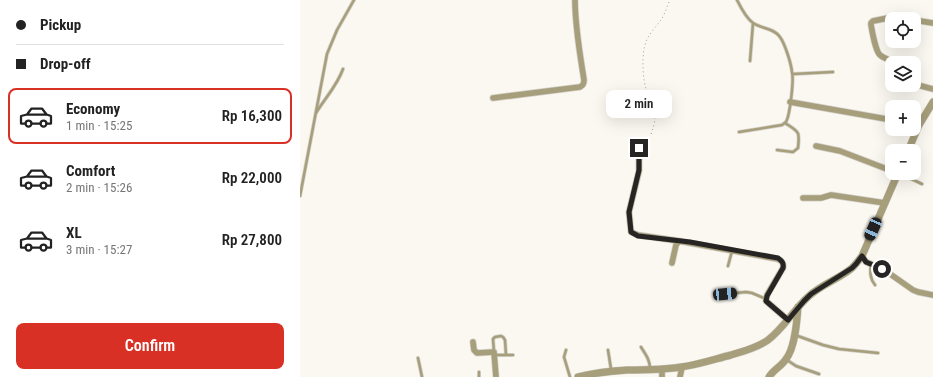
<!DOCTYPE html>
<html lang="en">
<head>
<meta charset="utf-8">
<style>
	body { margin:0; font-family:"Roboto Condensed",sans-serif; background:#f2f2f2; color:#222; height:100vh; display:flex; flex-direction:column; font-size:15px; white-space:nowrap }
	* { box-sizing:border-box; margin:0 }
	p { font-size:13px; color:#767676 }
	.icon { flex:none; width:22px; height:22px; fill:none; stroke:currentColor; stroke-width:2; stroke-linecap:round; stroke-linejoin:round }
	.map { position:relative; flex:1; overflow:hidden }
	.panel { display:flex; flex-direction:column; background:#fff; width:300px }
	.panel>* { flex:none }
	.guide { display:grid; align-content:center; height:88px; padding:0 16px; background:#fff }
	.controls { position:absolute; left:585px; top:12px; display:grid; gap:8px }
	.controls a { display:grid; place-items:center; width:36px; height:36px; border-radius:8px; background:#fff; box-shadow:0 4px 16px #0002; font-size:20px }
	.end { position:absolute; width:18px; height:18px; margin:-9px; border:5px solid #262523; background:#fff; box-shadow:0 0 0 2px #fff }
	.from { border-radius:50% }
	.bubble { position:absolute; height:28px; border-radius:8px; background:#fff; box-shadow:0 4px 16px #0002; font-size:13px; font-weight:600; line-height:28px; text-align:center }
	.car { position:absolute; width:12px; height:24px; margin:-12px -6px; border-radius:5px; box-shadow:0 0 3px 1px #0007; background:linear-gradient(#222 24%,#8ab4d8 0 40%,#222 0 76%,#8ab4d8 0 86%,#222 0) }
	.guide b { display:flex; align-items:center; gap:14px; height:38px; font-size:15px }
	.guide b+b { border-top:1px solid #e0e0e0 }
	.guide i { width:10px; height:10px; background:#222 }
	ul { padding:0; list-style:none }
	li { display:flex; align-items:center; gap:12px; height:56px; margin:0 8px 6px; padding:0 8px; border:2px solid transparent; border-radius:8px }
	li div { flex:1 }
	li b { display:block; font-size:15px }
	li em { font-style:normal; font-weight:600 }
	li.active { border-color:#d93025 }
	li>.icon { width:36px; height:36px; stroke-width:1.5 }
	.primary-button { display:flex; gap:8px; margin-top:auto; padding:8px 16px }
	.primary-button a { flex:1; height:46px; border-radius:8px; background:#d93025; color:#fff; font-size:16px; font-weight:600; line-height:46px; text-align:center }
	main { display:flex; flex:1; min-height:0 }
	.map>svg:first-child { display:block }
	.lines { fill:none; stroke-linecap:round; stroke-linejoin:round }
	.service-casing { stroke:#d5d2cc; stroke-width:4 }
	.minor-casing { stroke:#d5d2cc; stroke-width:7 }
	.tertiary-casing { stroke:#d5d2cc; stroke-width:8 }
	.path { stroke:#9d9b96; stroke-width:1; stroke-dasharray:1 3; stroke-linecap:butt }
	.service { stroke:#a79e7b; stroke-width:2.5 }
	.minor { stroke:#a79e7b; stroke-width:5.5 }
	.tertiary { stroke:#a79e7b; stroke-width:7 }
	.route { stroke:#262523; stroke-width:5 }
</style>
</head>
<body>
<main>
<section class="panel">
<div class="guide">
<b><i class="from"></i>Pickup</b>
<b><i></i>Drop-off</b>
</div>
<ul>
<li class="active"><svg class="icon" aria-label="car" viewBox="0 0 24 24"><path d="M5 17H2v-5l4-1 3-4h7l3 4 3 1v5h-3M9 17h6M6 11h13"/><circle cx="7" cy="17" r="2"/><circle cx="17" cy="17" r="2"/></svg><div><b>Economy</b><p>1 min · 15:25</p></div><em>Rp 16,300</em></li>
<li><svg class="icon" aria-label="car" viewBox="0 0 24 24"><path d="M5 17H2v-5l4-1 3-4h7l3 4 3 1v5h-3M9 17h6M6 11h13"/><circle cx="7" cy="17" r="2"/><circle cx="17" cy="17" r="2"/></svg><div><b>Comfort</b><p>2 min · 15:26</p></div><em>Rp 22,000</em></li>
<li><svg class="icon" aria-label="car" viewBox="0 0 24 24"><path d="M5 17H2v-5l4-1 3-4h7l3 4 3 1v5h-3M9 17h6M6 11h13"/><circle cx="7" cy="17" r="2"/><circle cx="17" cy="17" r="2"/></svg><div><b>XL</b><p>3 min · 15:27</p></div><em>Rp 27,800</em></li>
</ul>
<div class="primary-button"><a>Confirm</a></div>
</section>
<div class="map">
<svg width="633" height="377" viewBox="0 0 633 377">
	<rect width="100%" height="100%" fill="#fbf8f1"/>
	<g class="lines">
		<g class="service-casing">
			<path id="service" d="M437 0C441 8 446 18 453 23 462 29 474 28 480 37 485 44 491 63 492 72 494 80 490 115 486 122 485 123 483 124 482 125L439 132
				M450 61 453 23
				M493 74 533 72
				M16 113C25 98 37 86 43 69
				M477 150 493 152 498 148C500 131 499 132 485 123
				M599 173 622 184
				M0 196 27 54 37 30 54 0
				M571 265C570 273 570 279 575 285
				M428 266 432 251
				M425 294 446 292 452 293 466 299
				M495 335 523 345 539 349 578 353
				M341 347C346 355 350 360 350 369
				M266 350 264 357 270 377
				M308 350 311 369
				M194 352 193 339 195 337 201 336 203 337 205 340 206 355
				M195 355H213
				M118 358 122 377
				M487 360 496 366 519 374
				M179 372V377"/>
		</g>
		<g class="minor-casing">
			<path id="minor" d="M605 19H606
				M614 20 633 23
				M592 22 590 21 588 18 573 21 571 23V25C572 31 576 52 580 55 584 59 590 59 593 63
				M614 84 633 89
				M193 98 280 87C283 85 284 84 284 80 280 54 275 27 275 0
				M490 102 592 120
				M516 146 540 151 592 171
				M339 147V171L329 212 331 232 338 235 379 241
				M503 198H521L531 195 585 203
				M562 256 566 262 583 269 613 290 618 292 633 295
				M372 263 376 245 379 241 478 259C482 261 484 263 483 268L467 295 466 301 488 320
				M173 342 174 350 177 353 194 352 196 377
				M362 377V369
				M380 377 382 367"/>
		</g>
		<g class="tertiary-casing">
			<path id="tertiary" d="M608 151 619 125 633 102
				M278 377C294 373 310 371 327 370 345 370 363 370 381 367 398 365 415 359 431 355 444 351 457 348 468 340 484 328 494 309 509 296 522 284 539 279 552 268 556 264 559 260 562 256L598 173
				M469 377C474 369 482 366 486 359 495 348 497 321 498 307"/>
		</g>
		<path class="path" d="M351 134C360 111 352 110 346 89 343 78 342 61 344 49 346 37 354 29 361 20 365 14 367 6 370 0"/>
		<use href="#service" class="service"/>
		<use href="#minor" class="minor"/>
		<use href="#tertiary" class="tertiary"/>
	</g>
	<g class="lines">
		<path class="route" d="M339 148V170L329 212 331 232 338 236 390 242 478 258C482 261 484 263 483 268L467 296 466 301 488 320 504 301 511 294 552 268 556 264 562 256 566 262 582 269"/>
	</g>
</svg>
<div class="controls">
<a><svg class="icon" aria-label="locate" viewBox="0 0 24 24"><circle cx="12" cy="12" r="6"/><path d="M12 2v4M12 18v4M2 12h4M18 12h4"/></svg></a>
<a><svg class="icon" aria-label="layers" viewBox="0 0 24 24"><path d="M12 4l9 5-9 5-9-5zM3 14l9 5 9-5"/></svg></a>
<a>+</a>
<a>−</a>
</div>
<i class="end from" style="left:582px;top:269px"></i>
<i class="end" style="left:339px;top:148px"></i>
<div class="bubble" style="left:306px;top:90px;width:66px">2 min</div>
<i class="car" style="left:573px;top:229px;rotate:204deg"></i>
<i class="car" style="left:425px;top:294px;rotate:85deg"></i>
</div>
</main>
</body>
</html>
